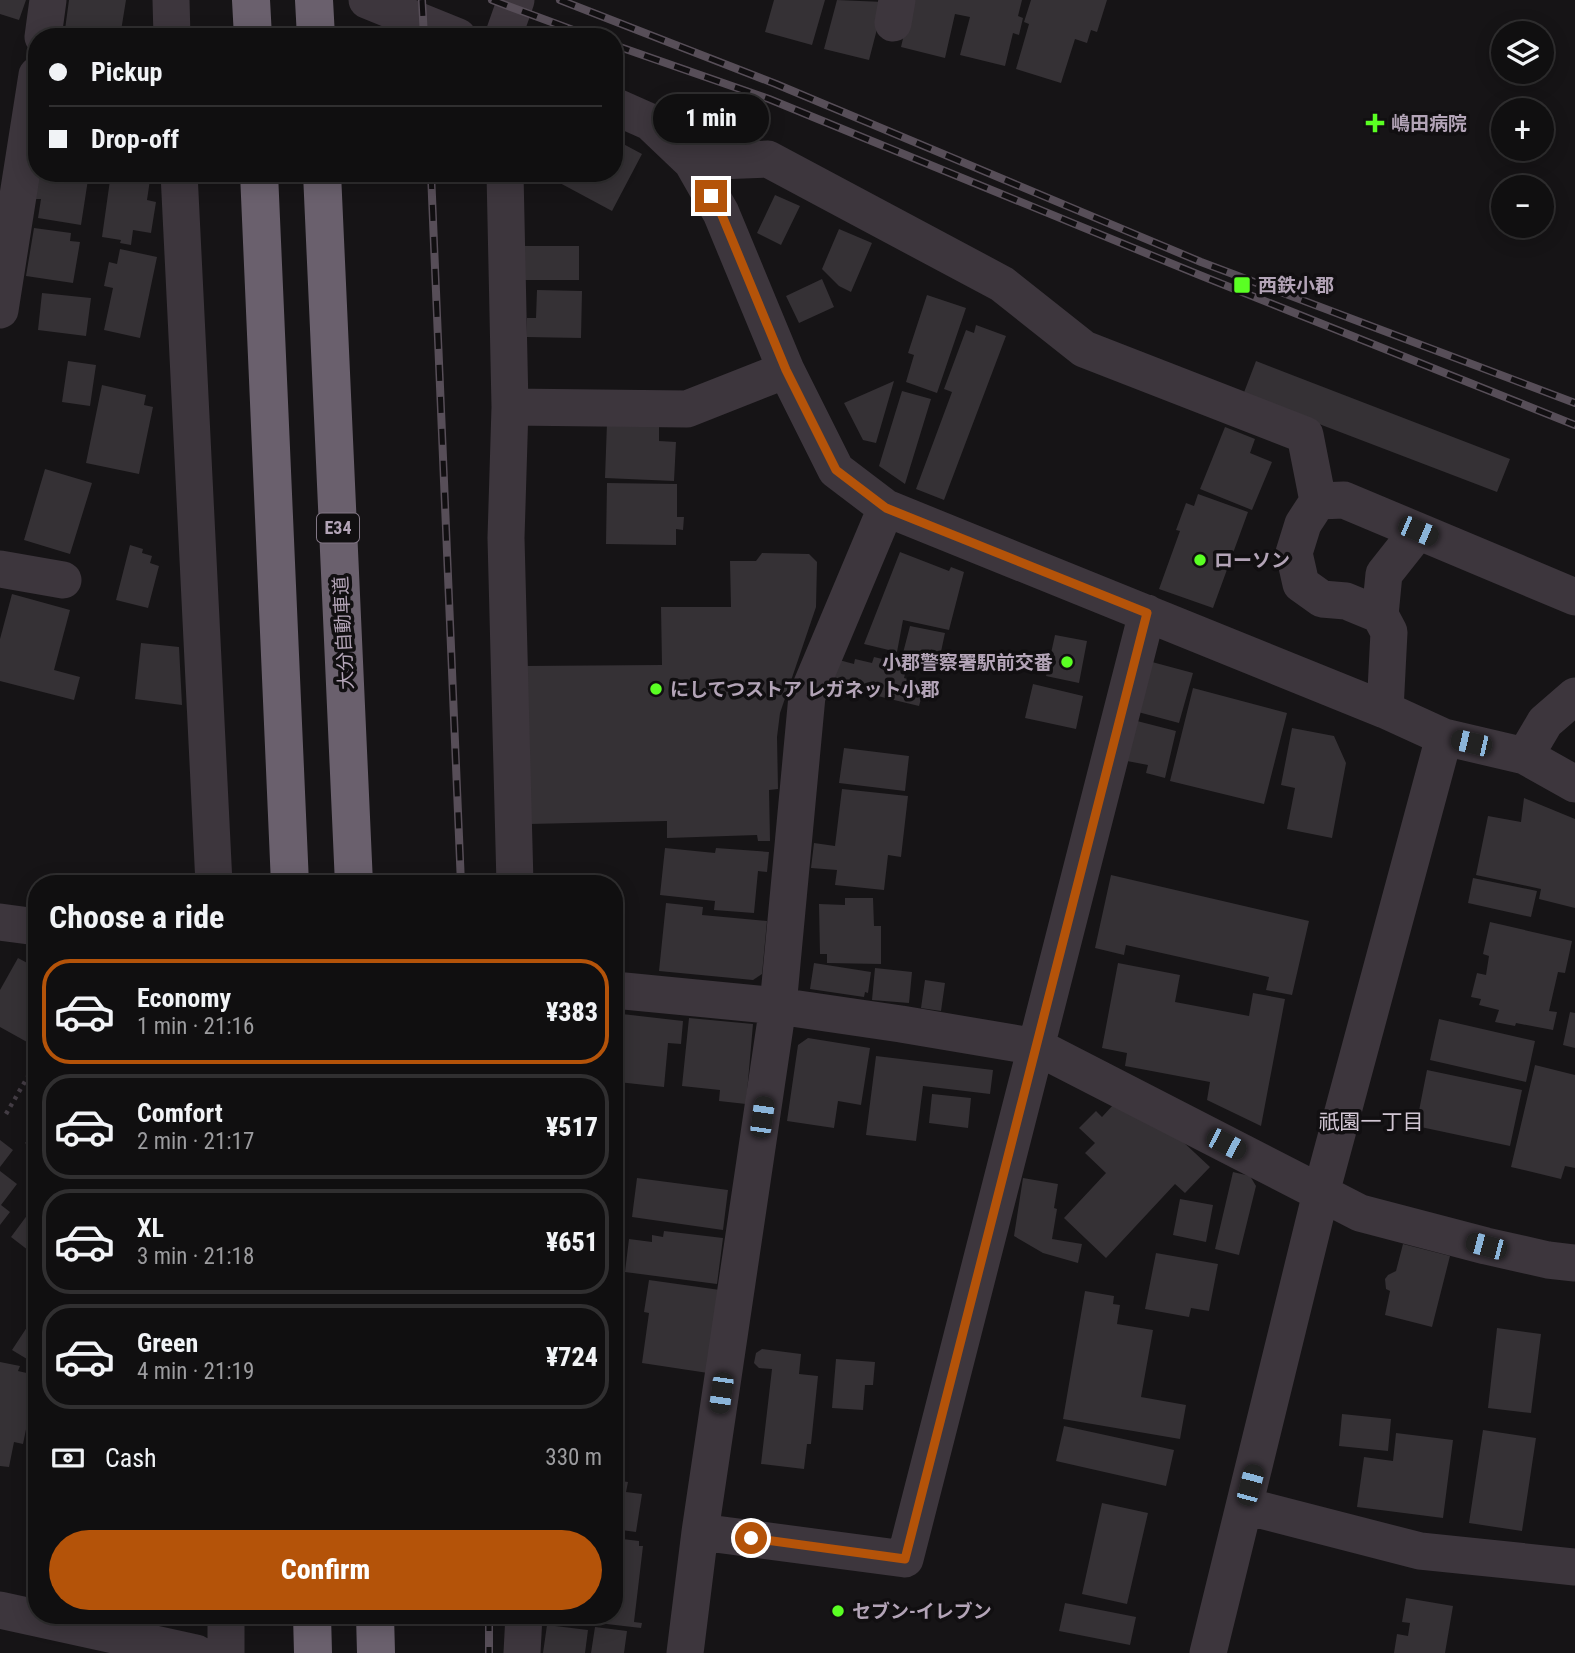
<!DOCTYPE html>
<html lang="en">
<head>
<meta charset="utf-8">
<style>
	body { margin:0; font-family:"Roboto Condensed","Noto Sans JP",sans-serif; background:#191819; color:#f1f3f6; height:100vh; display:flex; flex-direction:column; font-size:26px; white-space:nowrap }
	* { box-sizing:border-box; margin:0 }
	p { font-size:23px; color:#9c9c9f }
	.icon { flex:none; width:38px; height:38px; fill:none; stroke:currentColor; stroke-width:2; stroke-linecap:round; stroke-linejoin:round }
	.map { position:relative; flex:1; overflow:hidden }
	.sheet { position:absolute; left:28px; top:875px; width:595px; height:749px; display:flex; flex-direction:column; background:#100f10; border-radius:28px; box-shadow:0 4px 18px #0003,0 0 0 2px #302f30 }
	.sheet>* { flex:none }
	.banner { position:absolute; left:28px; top:28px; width:595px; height:154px; border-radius:28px; box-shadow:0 4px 18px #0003,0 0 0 2px #302f30; display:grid; align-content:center; height:154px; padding:0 21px; background:#100f10 }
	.fabs { position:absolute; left:1491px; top:21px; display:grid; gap:14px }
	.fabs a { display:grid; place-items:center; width:63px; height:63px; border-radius:50%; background:#100f10; box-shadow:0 4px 18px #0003,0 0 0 2px #302f30; font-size:35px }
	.end { position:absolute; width:32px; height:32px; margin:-16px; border:9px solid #b45309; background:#fff; box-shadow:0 0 0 4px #fff }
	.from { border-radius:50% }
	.bubble { position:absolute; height:49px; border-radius:24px; background:#100f10; box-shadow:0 4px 18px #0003,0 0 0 2px #302f30; font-size:23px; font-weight:800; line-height:49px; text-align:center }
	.car { position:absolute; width:21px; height:42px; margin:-21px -10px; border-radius:9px; box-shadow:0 0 5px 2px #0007; background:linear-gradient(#222 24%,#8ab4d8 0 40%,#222 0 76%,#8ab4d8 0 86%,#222 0) }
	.banner b { display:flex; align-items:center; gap:24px; height:66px; font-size:26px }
	.banner b+b { border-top:2px solid #302f30 }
	.banner i { width:18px; height:18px; background:#f1f3f6 }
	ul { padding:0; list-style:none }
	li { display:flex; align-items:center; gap:21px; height:105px; margin:0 14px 10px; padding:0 7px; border:4px solid #302f30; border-radius:28px }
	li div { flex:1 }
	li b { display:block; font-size:26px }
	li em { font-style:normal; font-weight:800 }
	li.on { border-color:#b45309 }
	li>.icon { width:63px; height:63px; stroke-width:1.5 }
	h2 { padding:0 21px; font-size:32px; line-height:84px }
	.pay { display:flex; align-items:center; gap:18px; height:77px; padding:0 21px; font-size:26px }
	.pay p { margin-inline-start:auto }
	.cta { display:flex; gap:14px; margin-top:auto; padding:14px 21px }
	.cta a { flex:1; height:80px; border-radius:42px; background:#b45309; color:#fff; font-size:28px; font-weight:800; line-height:80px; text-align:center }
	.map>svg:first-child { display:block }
	.building { fill:#353135 }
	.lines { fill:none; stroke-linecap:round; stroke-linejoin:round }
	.path { stroke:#433c44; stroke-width:4.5; stroke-dasharray:3.5 5; stroke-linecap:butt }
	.minor { stroke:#3d363d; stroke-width:37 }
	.highway { stroke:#6a606d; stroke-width:38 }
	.rail-casing { stroke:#574e58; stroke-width:8 }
	.rail { stroke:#110f11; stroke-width:5; stroke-dasharray:16; stroke-linecap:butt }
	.route { stroke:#b45309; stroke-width:9 }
	.poi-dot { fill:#5aff23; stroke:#110f11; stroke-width:2.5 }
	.labels { text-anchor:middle; stroke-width:7; stroke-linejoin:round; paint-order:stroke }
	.shield { fill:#110f11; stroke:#827785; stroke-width:2 }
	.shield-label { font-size:18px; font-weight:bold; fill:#b3a4b7 }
	.poi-label { font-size:19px; font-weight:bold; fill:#b3a4b7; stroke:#110f11; text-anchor:start }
	.street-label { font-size:19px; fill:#b3a4b7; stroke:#110f11 }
	.neighbourhood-label { font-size:21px; fill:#d1c6d3; stroke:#110f11 }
</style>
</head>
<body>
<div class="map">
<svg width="1575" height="1653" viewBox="0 0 1575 1653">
	<rect width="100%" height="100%" fill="#161416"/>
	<path class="building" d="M0 0H26L19 20 0 14Z
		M69 0H126L120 37H64Z
		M774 0H825L812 45 765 32Z
		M837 0 884 2 869 60 824 49Z
		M912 0H1022L1018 16 1023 18 1019 35 1013 33 1005 66 960 55 970 17 955 14 945 58 901 47Z
		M1031 0H1107L1097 32 1091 30 1087 43 1075 39 1061 83 1016 69 1029 24 1024 22Z
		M614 139 642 154 612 211 545 175 546 173H614Z
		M45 173H89L81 225 38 218 41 199H34L36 178 45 179Z
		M111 173H151L147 200 156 202 151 233 133 230 131 245 120 243 121 240 102 237Z
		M775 195 800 206 781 245 757 233Z
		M34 228 71 233 70 241 80 242 73 283 26 276Z
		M839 229 872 243 851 292 839 286 822 269Z
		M522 246H579V280H522Z
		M120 249 157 257 140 338 104 330 113 288 104 286 109 262 117 264Z
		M822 279 834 307 799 323 786 296Z
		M537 290 582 291 581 338 527 337V318H536Z
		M42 293 91 298 86 336 38 330Z
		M927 295 966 308 937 393 906 382 914 355 908 353Z
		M976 325 1006 336 944 500 916 489 952 392 944 389 966 330 974 333Z
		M68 361 96 365 90 406 62 402Z
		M1256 361 1510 459 1497 492 1243 395Z
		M894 381 876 443 863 440 844 403Z
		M102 385 146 395 144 405 153 407 139 474 86 463Z
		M902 391 931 399 905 484 879 466Z
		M607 423 659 425V441L676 442 674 481 605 478Z
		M1225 427 1255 439 1250 453 1272 462 1252 510 1200 489Z
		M45 469 92 483 70 554 24 540Z
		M607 483 677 484V517H684L683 530 676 529V545L606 544Z
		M1198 494 1248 512 1213 608 1159 589 1180 531 1176 530 1186 503 1194 506Z
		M130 545 143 549 142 553 152 556 150 563 159 566 148 608 116 600Z
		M900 552 949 571 951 567 964 572 949 630 903 620 897 652 864 644Z
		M762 553 809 554 817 562 816 607 780 713 777 737 778 789 769 790 770 841H758L757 835 667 838V821L528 824 522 666 662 665 661 607H731L730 561H756Z
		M12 594 70 610 54 670 80 677 74 700 0 681V639Z
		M910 626 945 633 939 661 903 653Z
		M1055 635 1087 641 1079 683 1046 676Z
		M141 643 179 647 182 705 135 699Z
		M874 657 907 665 904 678 925 684 919 706 832 685 839 660 854 664 855 659 872 663Z
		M1152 662 1193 673 1179 723 1138 712Z
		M1033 684 1083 696 1076 729 1025 718Z
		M1193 688 1287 713 1264 804 1170 781Z
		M1137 721 1176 731 1165 778 1146 773 1148 765 1127 761Z
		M1292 728 1334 736 1346 763 1332 838 1287 829 1295 788 1281 785Z
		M844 748 909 756 905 791 839 783Z
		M842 789 908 796 901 857 888 855 884 890 835 885 837 870 811 868 814 843 835 846Z
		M1524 798 1575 819V908L1539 899 1541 889 1476 875 1488 816 1521 822Z
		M665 848 715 853 716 848 769 852 767 872 758 871 754 913 714 910 715 901 660 895Z
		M1111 875 1309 921 1292 995 1266 990 1269 977 1126 945 1124 955 1095 948Z
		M1473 878 1537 891 1531 917 1468 903Z
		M845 898H873L874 926H881V964L827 963V954H820L819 904 845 905Z
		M666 903 703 907 702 915 767 921 762 974 753 980 659 971Z
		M1490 922 1572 941 1565 973 1558 972 1549 1011 1557 1012 1553 1030 1516 1023 1515 1026 1495 1022 1499 1010 1479 1005 1481 999 1471 997 1477 973 1486 975 1489 956 1483 954Z
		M37 955V1026L27 1042 0 1027V990L18 958 31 965Z
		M814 963 871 972 868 993 865 992 864 997 810 989Z
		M1118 963 1180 975 1175 1002 1249 1016 1253 993 1285 999 1261 1126 1207 1100 1210 1082 1125 1066 1127 1053 1102 1048Z
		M875 968 912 972 909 1003 872 1000Z
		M925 980 945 983 941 1011 921 1008Z
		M1570 1012 1575 1013V1048L1563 1045Z
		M622 1014 683 1021 681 1044 668 1043 664 1087 618 1082 621 1058H614V1021L621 1022Z
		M689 1018 753 1024 746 1104 719 1101 720 1090 682 1086Z
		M1439 1019 1535 1041 1526 1082 1430 1060Z
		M808 1038 870 1048 861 1105 838 1101 834 1128 787 1121 798 1045Z
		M876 1056 993 1070 990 1094 923 1086 916 1141 866 1135Z
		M1535 1065 1575 1075V1168L1565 1166 1561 1179 1511 1167Z
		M1427 1070 1522 1090 1510 1146 1416 1126Z
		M932 1094 971 1098 968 1128 929 1123Z
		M1113 1105 1180 1139 1210 1167 1185 1193 1175 1184 1106 1258 1064 1218 1106 1173 1085 1153 1095 1143 1079 1128 1096 1111 1102 1117Z
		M34 1133 37 1135V1153L25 1143Z
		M0 1140 13 1150 0 1167Z
		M0 1171 17 1184 1 1205 10 1212 0 1225Z
		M1233 1172 1250 1176 1256 1186 1239 1255 1215 1249Z
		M637 1178 728 1190 723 1230 632 1217Z
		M1023 1178 1058 1184 1054 1208 1057 1209 1052 1239 1082 1244 1078 1263 1043 1253 1014 1236Z
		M1180 1199 1213 1205 1206 1242 1173 1235Z
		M37 1202V1257L11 1237Z
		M664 1231 723 1238 717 1284 625 1272 629 1239 652 1242V1235L663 1237Z
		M1403 1244 1450 1256 1432 1327 1385 1315 1390 1291 1386 1289 1385 1279 1388 1275 1396 1271Z
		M1156 1253 1218 1264 1209 1311 1191 1308 1189 1317 1145 1309Z
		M649 1280 720 1290 708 1373 642 1363 649 1313 644 1312Z
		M1085 1291 1114 1296 1113 1304 1120 1305 1117 1324 1153 1330 1141 1397 1186 1405 1180 1439 1063 1419Z
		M37 1312V1361L27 1359 12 1350Z
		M1497 1328 1541 1334 1531 1413 1488 1408Z
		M762 1349 801 1354 799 1374 818 1376 811 1444H807L804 1469 761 1464 772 1369 759 1368 754 1363 756 1353Z
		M836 1359 875 1362 873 1385H865L863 1410 832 1408Z
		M0 1362 20 1366 18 1371 31 1374 26 1403 31 1405 23 1444 14 1442 9 1467 0 1466Z
		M1342 1414 1391 1419 1388 1451 1339 1446Z
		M1064 1426 1174 1450 1166 1486 1056 1461Z
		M1483 1430 1536 1438 1522 1531 1469 1523Z
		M1396 1433 1453 1440 1443 1518 1357 1507 1364 1457 1393 1461Z
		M614 1480 628 1482 626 1492 642 1494 636 1532 614 1529Z
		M1102 1503 1148 1513 1127 1604 1082 1594Z
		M614 1538 639 1541V1546H643L634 1622 642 1623 641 1628 598 1623 599 1615H614Z
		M1406 1598 1453 1606 1445 1653H1394L1397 1634 1408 1636 1410 1623 1402 1622Z
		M1065 1603 1136 1617 1130 1645 1059 1631Z
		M547 1625 588 1630 585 1653H543Z
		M595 1627 627 1631 624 1653H591Z"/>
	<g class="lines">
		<path class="path" d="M6 1114 37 1061"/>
		<path class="minor" d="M171 0 172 37
			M367 0 458 37
			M893 23 897 0
			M43 37 48 0
			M503 37 516 0
			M614 106 650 122 692 162 721 213 786 370 836 470 886 508 1385 710 1444 737 1525 756 1575 784
			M692 162 768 159 1002 284 1084 349 1305 435 1318 501
			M179 173 214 884
			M505 173 510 407 506 538 515 884
			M0 310 37 75
			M510 407 687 409 786 370
			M0 569 63 580
			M1380 615 1384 574 1418 531
			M1385 710 1389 632 1380 615 1346 601 1322 599 1301 584 1294 553 1303 524 1318 501 1344 500 1575 597
			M1525 756 1545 722 1575 696
			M0 922 37 927
			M614 990 778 1006 901 1024 1037 1047 1360 1213 1486 1246 1548 1260 1575 1263
			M1245 1506 1420 1551 1575 1567
			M700 1532 905 1559 1147 613
			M0 1610 196 1653
			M226 1615V1653
			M522 1653 524 1615
			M685 1653 700 1532 778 1006 807 696 886 508
			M1208 1653 1321 1193 1444 737"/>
		<path class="highway" d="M251 0 253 37
			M314 0 316 37
			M259 173 290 884
			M322 173 354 884
			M312 1615 313 1653
			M375 1615 376 1653"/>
		<g class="rail-casing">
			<path id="rail" d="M422 0 424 37
				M492 0 592 37
				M560 0 776 84 1201 262 1575 403
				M614 45 769 99 1197 274 1575 425
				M431 173 461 884
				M489 1615V1653"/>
		</g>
		<use href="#rail" class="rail"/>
	</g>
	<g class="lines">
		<path class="route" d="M711 196 721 213 786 370 836 470 886 508 1147 613 905 1559 751 1538"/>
	</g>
	<g class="poi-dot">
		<path d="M1371.5 112.5h7v7h7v7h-7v7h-7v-7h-7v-7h7z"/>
		<rect x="1233" y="276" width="18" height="18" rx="3.5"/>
		<circle cx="1200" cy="560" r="7"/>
		<circle cx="1067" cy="662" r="7"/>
		<circle cx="656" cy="689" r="7"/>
		<circle cx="838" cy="1611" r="7"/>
	</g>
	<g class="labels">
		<rect class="shield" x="317" y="513.5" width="42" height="29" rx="5"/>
		<g class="shield-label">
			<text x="338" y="534">E34</text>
		</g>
		<g class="poi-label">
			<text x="1391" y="130">嶋田病院</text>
			<text x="1258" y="292">西鉄小郡</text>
			<text x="1214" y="567">ローソン</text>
			<text x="1053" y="669" text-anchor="end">小郡警察署駅前交番</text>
			<text x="670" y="696">にしてつストア レガネット小郡</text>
			<text x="852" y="1618">セブン-イレブン</text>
		</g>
		<g class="street-label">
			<text transform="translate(343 633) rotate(-93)" y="7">大分自動車道</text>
		</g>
		<g class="neighbourhood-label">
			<text x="1371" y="1129">祇園一丁目</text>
		</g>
	</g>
</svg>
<div class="fabs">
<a><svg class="icon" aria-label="layers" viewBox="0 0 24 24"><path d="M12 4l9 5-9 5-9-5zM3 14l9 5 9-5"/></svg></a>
<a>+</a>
<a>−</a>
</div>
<i class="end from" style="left:751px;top:1538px"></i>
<i class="end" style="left:711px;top:196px"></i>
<div class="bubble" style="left:653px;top:94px;width:116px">1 min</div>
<i class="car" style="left:1418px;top:531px;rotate:113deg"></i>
<i class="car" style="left:1471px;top:743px;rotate:283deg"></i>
<i class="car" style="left:762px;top:1117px;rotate:8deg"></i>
<i class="car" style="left:1226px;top:1144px;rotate:117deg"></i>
<i class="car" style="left:1486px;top:1246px;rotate:285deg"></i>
<i class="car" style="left:721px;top:1393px;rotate:188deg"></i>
<i class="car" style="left:1250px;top:1485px;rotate:15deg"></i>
<div class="banner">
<b><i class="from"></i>Pickup</b>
<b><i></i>Drop-off</b>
</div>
<section class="sheet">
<h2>Choose a ride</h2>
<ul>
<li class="on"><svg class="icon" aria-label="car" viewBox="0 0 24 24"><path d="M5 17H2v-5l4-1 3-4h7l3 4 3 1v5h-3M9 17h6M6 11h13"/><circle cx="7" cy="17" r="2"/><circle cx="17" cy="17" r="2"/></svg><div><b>Economy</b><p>1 min · 21:16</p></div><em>¥383</em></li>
<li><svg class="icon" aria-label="car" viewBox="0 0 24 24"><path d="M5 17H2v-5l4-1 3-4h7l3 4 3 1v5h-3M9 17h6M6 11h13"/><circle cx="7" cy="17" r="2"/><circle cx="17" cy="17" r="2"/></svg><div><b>Comfort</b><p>2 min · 21:17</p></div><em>¥517</em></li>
<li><svg class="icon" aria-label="car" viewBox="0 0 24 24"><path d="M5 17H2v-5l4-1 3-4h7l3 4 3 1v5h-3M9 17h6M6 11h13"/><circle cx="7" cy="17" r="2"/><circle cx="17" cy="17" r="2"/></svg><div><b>XL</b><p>3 min · 21:18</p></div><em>¥651</em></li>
<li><svg class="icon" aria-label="car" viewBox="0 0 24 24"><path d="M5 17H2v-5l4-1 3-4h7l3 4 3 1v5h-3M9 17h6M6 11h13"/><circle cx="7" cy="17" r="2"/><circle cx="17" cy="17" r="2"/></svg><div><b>Green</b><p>4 min · 21:19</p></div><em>¥724</em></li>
</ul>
<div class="pay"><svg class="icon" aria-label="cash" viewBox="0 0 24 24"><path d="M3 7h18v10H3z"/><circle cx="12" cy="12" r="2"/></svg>Cash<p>330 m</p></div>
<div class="cta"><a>Confirm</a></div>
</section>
</div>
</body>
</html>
